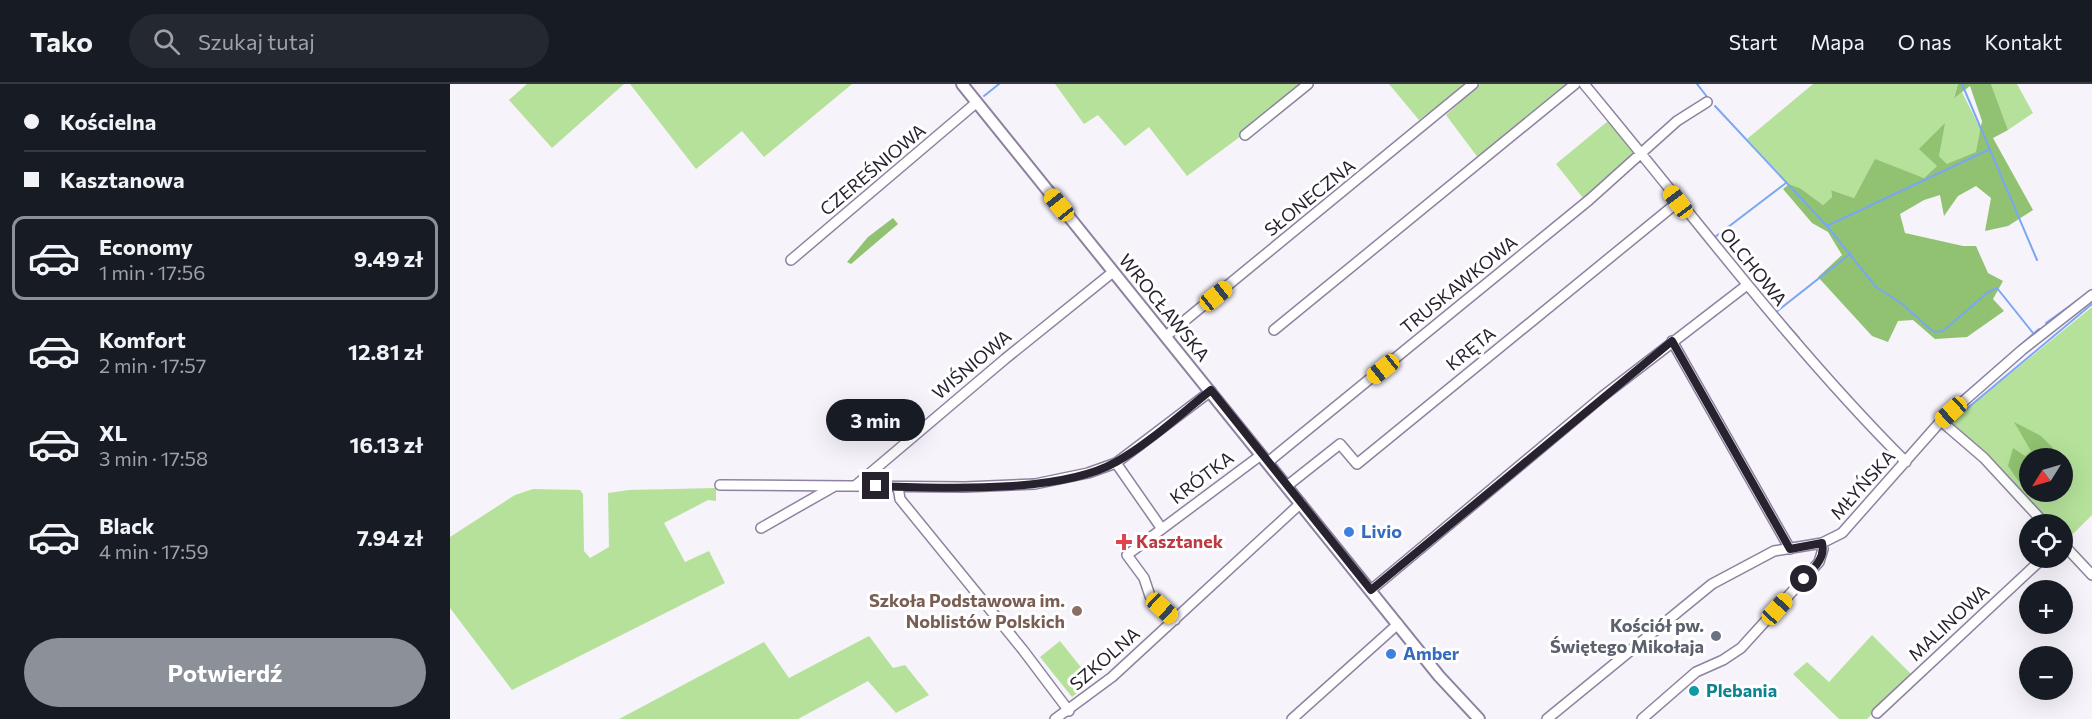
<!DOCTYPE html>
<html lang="pl">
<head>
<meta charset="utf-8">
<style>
	body { margin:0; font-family:Commissioner,sans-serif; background:#242831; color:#f1f3f6; height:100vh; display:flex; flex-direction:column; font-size:22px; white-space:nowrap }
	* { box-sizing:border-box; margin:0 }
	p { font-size:20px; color:#9ea1a6 }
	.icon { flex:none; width:33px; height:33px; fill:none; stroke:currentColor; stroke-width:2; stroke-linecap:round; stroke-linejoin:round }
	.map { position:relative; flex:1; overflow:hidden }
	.drawer { display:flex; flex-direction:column; background:#171b24; width:450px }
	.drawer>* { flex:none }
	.hud { display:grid; align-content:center; height:132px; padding:0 24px; background:#171b24 }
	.needle { width:39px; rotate:233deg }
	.fabs { position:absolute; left:1569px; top:364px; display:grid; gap:12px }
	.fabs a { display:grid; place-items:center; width:54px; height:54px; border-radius:50%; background:#171b24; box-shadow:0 6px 24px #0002; font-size:30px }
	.end { position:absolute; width:27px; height:27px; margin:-14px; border:8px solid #28222f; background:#fff; box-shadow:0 0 0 3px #fff }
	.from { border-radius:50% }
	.bubble { position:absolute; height:42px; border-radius:21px; background:#171b24; box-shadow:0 6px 24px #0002; font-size:20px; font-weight:700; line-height:42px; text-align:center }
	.car { position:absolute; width:18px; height:36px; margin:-18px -9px; border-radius:8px; box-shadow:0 0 4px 2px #0007; background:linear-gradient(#f5c518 24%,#345 0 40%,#f5c518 0 76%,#345 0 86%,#f5c518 0) }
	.hud b { display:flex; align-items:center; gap:21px; height:57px; font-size:22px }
	.hud b+b { border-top:2px solid #363941 }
	.hud i { width:15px; height:15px; background:#f1f3f6 }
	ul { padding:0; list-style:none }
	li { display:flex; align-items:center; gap:18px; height:84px; margin:0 12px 9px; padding:0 12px; border:3px solid transparent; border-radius:12px }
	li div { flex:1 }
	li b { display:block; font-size:22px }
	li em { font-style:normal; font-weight:700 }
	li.current { border-color:#8c9099 }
	li>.icon { width:54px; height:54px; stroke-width:1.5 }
	.action { display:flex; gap:12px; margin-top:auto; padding:12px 24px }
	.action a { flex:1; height:69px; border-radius:36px; background:#8c9099; color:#fff; font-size:24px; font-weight:700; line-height:69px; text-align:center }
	header { display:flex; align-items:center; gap:36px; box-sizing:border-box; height:84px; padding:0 30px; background:#171b24; border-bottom:2px solid #363941 }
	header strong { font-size:28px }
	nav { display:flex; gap:33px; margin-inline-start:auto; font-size:21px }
	.search { width:420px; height:54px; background:#242831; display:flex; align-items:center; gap:15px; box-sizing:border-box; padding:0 21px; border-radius:33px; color:#9ea1a6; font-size:22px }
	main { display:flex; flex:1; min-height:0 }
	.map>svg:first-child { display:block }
	.green { fill:#b5e19a; fill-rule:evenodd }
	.forest { fill:#90c271 }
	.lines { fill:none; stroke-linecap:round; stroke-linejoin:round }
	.stream { stroke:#79a7f3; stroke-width:2 }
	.minor-casing { stroke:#8f82a1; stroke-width:12 }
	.tertiary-casing { stroke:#8f82a1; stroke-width:14 }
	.minor { stroke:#fff; stroke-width:9 }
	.tertiary { stroke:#fff; stroke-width:10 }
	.route { stroke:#28222f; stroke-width:8 }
	.shop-dot { fill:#3f7fe0; stroke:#fff; stroke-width:2 }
	.health-dot { fill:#e0444e; stroke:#fff; stroke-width:2 }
	.education-dot { fill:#8d6e63; stroke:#fff; stroke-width:2 }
	.worship-dot { fill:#6b7280; stroke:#fff; stroke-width:2 }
	.culture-dot { fill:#0f9aa8; stroke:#fff; stroke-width:2 }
	.labels { text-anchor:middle; stroke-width:6; stroke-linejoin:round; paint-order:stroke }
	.street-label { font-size:18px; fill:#28222f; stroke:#fff }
	.shop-label { font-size:18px; font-weight:bold; fill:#366cbe; stroke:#fff; text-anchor:start }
	.health-label { font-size:18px; font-weight:bold; fill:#be3a42; stroke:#fff; text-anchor:start }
	.education-label { font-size:18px; font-weight:bold; fill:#785e54; stroke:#fff; text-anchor:end }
	.worship-label { font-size:18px; font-weight:bold; fill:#5b616d; stroke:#fff; text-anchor:end }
	.culture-label { font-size:18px; font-weight:bold; fill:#0d838f; stroke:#fff; text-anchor:start }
</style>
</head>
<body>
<header>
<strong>Tako</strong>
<div class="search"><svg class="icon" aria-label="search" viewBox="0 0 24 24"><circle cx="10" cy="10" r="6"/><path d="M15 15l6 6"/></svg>Szukaj tutaj</div>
<nav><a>Start</a><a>Mapa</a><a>O nas</a><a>Kontakt</a></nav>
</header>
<main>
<section class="drawer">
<div class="hud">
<b><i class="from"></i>Kościelna</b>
<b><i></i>Kasztanowa</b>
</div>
<ul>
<li class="current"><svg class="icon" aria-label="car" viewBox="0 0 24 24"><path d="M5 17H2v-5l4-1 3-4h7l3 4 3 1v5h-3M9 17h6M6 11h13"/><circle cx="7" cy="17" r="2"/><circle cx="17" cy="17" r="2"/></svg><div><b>Economy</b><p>1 min · 17:56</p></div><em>9.49 zł</em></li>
<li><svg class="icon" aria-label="car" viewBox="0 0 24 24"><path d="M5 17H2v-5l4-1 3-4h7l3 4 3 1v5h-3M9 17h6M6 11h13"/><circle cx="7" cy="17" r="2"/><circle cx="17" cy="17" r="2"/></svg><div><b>Komfort</b><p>2 min · 17:57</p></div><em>12.81 zł</em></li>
<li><svg class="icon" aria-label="car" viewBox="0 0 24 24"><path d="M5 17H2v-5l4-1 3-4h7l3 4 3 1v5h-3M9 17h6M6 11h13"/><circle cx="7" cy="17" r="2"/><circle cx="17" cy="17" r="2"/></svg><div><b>XL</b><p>3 min · 17:58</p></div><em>16.13 zł</em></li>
<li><svg class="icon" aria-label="car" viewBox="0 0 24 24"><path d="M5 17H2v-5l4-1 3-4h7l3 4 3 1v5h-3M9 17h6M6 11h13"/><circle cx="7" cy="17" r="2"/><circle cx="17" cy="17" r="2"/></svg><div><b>Black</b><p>4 min · 17:59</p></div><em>7.94 zł</em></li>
</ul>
<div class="action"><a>Potwierdź</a></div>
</section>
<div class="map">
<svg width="1642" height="635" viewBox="0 0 1642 635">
	<rect width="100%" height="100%" fill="#f6f3fa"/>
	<path class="green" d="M77 0H174L102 64 59 16Z
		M180 0H402L314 73 292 47 246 85Z
		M605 0H861L737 92 699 43 675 62 648 31 634 40Z
		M939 0H1018L969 36Z
		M1030 0H1121L1029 75 996 31Z
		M1363 0H1508L1504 13 1512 8 1531 46 1527 68 1498 81 1489 72 1494 40 1487 82 1474 94 1425 76 1404 114 1381 106 1382 113 1373 121 1350 104 1339 100 1297 55Z
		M1541 0H1567L1583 29 1558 46Z
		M1158 37 1182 64 1184 72 1133 114 1106 80Z
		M1642 223V431L1617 456 1613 451 1612 441H1603L1537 370 1501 338ZM1580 375H1612V408H1580Z
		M266 404V417L258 416 214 439 235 478 259 467 275 499 62 606 0 524V453L65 411 83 405 130 406 133 410 134 467 140 474 159 463 158 409 179 406Z
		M1422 551 1462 591 1417 635H1389L1343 590 1357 578 1379 598Z
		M419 552 443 584 455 581 479 611 446 629 418 597 348 635H169L314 558 339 594Z
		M610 557 642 597 622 613 590 573Z"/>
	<path class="forest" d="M1508 0H1541L1558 46 1543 54 1583 126 1558 142 1535 147 1541 114 1526 102 1508 112 1494 132 1490 111 1474 116 1450 130 1455 149 1513 162H1526L1538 189 1553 197 1543 215 1554 227 1517 253 1485 255 1463 236 1448 237 1438 258 1422 252 1368 193 1392 171 1378 148 1362 139 1333 105 1339 100 1350 104 1373 121 1382 113 1381 106 1404 114 1425 75 1474 94 1487 82 1469 65 1495 39 1489 72 1497 80 1526 68 1532 37 1520 2 1504 14Z
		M443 134 448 140 401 180 397 178 418 153Z
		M1564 338 1591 352 1603 364V375H1580L1579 394 1575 406 1558 382 1563 364 1575 372 1581 367Z"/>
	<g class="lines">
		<path class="stream" d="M1247 0 1258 14
			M1512 0 1587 176
			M534 12 549 0
			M1265 22 1377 142 1426 203 1451 219 1480 245 1485 248 1493 247 1538 208 1547 204 1583 249
			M1377 142 1540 65
			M1265 153 1336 99
			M1596 239 1635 211
			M1349 254 1326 228 1401 169
			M1490 331 1589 245
			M1501 338 1642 220"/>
		<g class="minor-casing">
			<path id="minor" d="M1134 0C1240 127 1339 261 1456 378
				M795 51 858 0
				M341 176 526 19
				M824 246 1125 0
				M716 252 1023 0
				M1222 257 1340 465
				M1491 337 1534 374 1596 441
				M818 378 1139 116 1227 37 1257 18
				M666 379 712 445
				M270 401 515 403 585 400 638 389 666 379 761 307
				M405 402 555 275 663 188
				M837 402 890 360 907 380 1228 118
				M448 403 450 415 573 566 619 627
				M311 444 383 403
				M1612 459 1642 491
				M921 506 1153 312 1297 201
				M725 536 700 512 694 494 677 471 811 371
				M1427 629 1593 474
				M605 635 662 593 851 419
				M842 635 948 540
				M1097 635 1262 500 1324 467 1372 459 1392 449 1491 337 1572 266 1642 211
				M1192 635 1246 588 1273 576 1291 564 1369 478 1373 465 1372 459"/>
		</g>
		<g class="tertiary-casing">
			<path id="tertiary" d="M512 0 989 592 1029 635"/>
		</g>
		<use href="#minor" class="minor"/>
		<use href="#tertiary" class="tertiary"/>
	</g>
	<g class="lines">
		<path class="route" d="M426 402C491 404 610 410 666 378 697 361 732 329 761 306L921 506 1222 257 1340 465 1372 459C1376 474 1363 485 1354 495"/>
	</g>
	<g class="shop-dot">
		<circle cx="899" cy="448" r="6"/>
		<circle cx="941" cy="570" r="6"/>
	</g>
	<path class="health-dot" d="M671 449h6v6h6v6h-6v6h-6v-6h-6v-6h6z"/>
	<circle class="education-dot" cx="627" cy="527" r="6"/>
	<circle class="worship-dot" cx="1266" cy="552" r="6"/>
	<circle class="culture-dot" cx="1244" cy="607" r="6"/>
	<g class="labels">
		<g class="street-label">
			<text transform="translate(423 86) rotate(-40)" y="6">CZEREŚNIOWA</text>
			<text transform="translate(860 114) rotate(-39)" y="6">SŁONECZNA</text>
			<text transform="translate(1303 183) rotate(51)" y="6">OLCHOWA</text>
			<text transform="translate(1009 201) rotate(-39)" y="6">TRUSKAWKOWA</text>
			<text transform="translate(714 224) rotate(51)" y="6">WROCŁAWSKA</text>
			<text transform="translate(1021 265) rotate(-39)" y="6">KRĘTA</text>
			<text transform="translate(522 281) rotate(-40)" y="6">WIŚNIOWA</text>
			<text transform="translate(752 394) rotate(-37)" y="6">KRÓTKA</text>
			<text transform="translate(1413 401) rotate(-48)" y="6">MŁYŃSKA</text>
			<text transform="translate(1499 539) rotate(-43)" y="6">MALINOWA</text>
			<text transform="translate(655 575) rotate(-41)" y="6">SZKOLNA</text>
		</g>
		<g class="shop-label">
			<text x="911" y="454">Livio</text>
			<text x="953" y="576">Amber</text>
		</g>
		<g class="health-label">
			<text x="686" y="464">Kasztanek</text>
		</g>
		<g class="education-label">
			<text x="615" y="523">Szkoła Podstawowa im.<tspan x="615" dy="21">Noblistów Polskich</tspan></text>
		</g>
		<g class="worship-label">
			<text x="1254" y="548">Kościół pw.<tspan x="1254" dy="21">Świętego Mikołaja</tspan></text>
		</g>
		<g class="culture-label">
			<text x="1256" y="613">Plebania</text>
		</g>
	</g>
</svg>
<div class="fabs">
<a><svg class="needle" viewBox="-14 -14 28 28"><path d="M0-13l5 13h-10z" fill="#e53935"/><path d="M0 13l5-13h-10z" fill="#9ea1a6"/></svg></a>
<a><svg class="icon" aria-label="locate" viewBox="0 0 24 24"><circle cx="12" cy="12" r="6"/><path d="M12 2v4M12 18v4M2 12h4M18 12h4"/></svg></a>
<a>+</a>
<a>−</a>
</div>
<i class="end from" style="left:1354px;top:495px"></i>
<i class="end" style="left:426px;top:402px"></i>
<div class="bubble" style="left:376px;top:315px;width:99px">3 min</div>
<i class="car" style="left:1228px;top:118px;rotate:323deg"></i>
<i class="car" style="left:609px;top:121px;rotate:321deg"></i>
<i class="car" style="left:766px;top:212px;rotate:51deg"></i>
<i class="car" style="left:933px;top:285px;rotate:231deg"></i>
<i class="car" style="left:1501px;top:328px;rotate:228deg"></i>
<i class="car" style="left:712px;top:524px;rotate:133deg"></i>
<i class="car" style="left:1327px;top:525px;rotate:42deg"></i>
</div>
</main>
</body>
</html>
